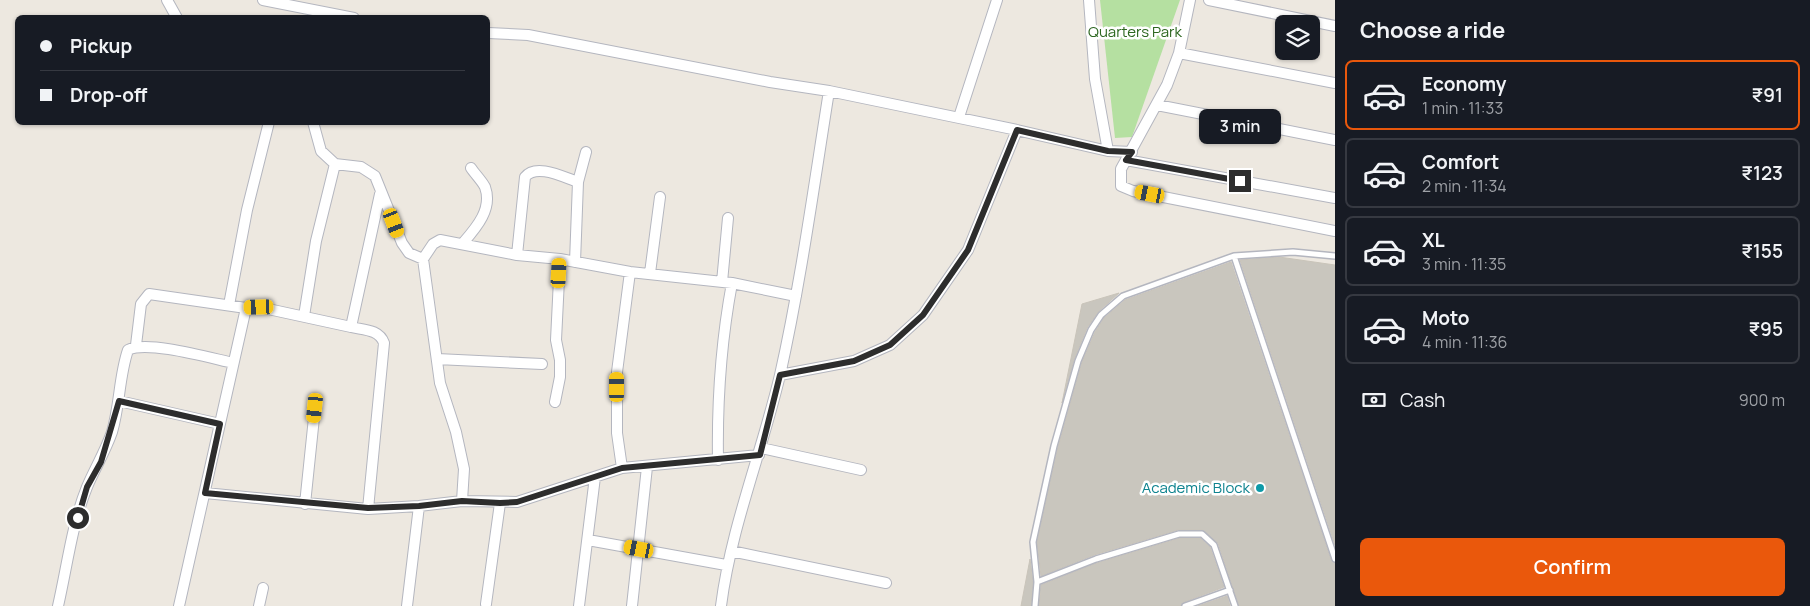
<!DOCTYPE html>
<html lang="en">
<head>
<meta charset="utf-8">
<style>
	body { margin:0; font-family:Manrope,sans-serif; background:#242831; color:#f1f3f6; height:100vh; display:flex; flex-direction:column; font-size:19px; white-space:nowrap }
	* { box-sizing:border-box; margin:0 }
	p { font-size:16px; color:#9ea1a6 }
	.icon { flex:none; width:28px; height:28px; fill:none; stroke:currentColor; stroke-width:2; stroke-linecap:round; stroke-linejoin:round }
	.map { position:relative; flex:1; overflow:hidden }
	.panel { display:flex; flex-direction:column; background:#171b24; width:475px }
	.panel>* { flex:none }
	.banner { position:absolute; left:15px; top:15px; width:475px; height:110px; border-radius:8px; box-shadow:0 1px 4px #0004; display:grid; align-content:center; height:110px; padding:0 25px; background:#171b24 }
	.controls { position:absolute; left:1275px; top:15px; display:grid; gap:10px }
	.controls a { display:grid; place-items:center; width:45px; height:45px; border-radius:8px; background:#171b24; box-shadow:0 1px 4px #0004; font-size:25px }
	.end { position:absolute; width:22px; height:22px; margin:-11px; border:6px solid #2d2d2d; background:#fff; box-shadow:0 0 0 2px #fff }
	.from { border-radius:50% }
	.bubble { position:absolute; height:35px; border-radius:8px; background:#171b24; box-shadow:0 1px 4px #0004; font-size:16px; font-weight:600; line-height:35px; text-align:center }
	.car { position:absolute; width:15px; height:30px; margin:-15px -8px; border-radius:6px; box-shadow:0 0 4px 1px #0007; background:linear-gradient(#f5c518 24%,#345 0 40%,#f5c518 0 76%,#345 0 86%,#f5c518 0) }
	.banner b { display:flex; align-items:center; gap:18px; height:48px; font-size:19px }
	.banner b+b { border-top:1px solid #363941 }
	.banner i { width:12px; height:12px; background:#f1f3f6 }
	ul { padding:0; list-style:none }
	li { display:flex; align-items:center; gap:15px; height:70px; margin:0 10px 8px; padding:0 15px; border:2px solid #363941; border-radius:8px }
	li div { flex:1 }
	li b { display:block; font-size:19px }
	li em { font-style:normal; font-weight:600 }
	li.on { border-color:#ea580c }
	li>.icon { width:45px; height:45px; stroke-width:1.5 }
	h2 { padding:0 25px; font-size:22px; line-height:60px }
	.pay { display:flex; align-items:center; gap:12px; height:55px; padding:0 25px; font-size:19px }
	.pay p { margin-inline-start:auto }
	.cta { display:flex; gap:10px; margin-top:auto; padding:10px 25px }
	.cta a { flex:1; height:58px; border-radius:8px; background:#ea580c; color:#fff; font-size:20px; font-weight:600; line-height:58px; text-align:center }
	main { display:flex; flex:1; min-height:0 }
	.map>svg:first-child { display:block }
	.green { fill:#b5e0a1 }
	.building { fill:#c9c6be; stroke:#c9c4ba }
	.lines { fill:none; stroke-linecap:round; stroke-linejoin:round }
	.lane-casing { stroke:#b4b6bf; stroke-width:8 }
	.street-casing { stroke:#b4b6bf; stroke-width:12 }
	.lane { stroke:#fff; stroke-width:5 }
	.street { stroke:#fff; stroke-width:10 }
	.route { stroke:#2d2d2d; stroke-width:6 }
	.culture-dot { fill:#0f9aa8; stroke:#fff; stroke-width:2 }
	.labels { text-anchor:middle; stroke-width:5; stroke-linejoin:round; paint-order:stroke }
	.park-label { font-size:15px; fill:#2d6720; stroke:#fff }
	.culture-label { font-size:15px; fill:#0d838f; stroke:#fff; text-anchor:end }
</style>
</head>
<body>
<main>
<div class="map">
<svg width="1335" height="606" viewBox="0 0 1335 606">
	<rect width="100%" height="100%" fill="#ede8e0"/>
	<path class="green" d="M1100 0H1180L1132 137 1115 138Z"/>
	<path class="building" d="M1279 257 1335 265V545L1240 260Z
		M1231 262 1331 560 1335 563V606H1239L1218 543 1202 530H1178L1094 555 1041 576 1037 542 1058 447 1082 362 1095 332 1104 318 1125 300Z
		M1119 293 1098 312 1087 328 1074 360 1062 403 1082 304Z
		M1180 538H1200L1210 547 1224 587 1184 602 1181 606H1039L1041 585 1097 563Z
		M1030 559 1033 582 1031 606H1021Z
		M1227 596 1230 606H1198Z"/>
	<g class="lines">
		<g class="lane-casing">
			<path id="lane" d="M1234 256 1335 559
				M1037 582 1096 559 1179 534H1202L1214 545 1235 606
				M1035 606 1037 582 1033 542 1054 446 1078 361 1091 330 1101 315 1123 296 1234 256 1293 252 1335 256
				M1185 606 1230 590"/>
		</g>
		<g class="street-casing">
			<path id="street" d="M167 0 177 18
				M263 0 354 18
				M1190 0 1179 53 1167 85 1121 169V186L1133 191 1335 231
				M1209 0 1335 26
				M488 33 528 35 770 82 829 91 1017 130
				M1179 53 1335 83
				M1157 105 1335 140
				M959 117 997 0
				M313 122 321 151 335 164 361 167 375 176 402 243 409 253 423 259 440 383 456 432 464 469 462 501
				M1108 151 1132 152
				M1126 160 1335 198
				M463 243C476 228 493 209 485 187 482 181 475 174 471 168
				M517 255 525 177C536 163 563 177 578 182
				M423 259 433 244 440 240 517 255 560 259 630 272 732 283 796 296
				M575 262 578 182 586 152
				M650 273 660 197
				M722 282 728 218
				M229 305 247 210 269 122
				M304 316 316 241 335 164
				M351 327C363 330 379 329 384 343L368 509
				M136 345 141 304 149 294 246 308
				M437 359 542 364
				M780 375 854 361 890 345 923 315 968 250 1017 130 1108 151 1095 79 1089 0
				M119 401 220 424
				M555 402 560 377V360L556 340 560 259
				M761 448 861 470
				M718 460C717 400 721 342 732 283
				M622 468 617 433V372L630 272
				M205 493 368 509 419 506 462 501 517 502 622 468 759 455
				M305 504 315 408
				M588 540 726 565
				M731 551 886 583
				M486 604 500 503
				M58 606C67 567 72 524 87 487 95 468 105 452 112 432 120 405 119 376 128 350 147 340 210 358 233 363
				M179 606 246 308 259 307 351 327 380 194
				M259 606 263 588
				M407 606 419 506
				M579 606 595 477
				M632 606 647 467
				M721 606C731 527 762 452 780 375 801 281 814 185 829 91"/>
		</g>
		<use href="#lane" class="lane"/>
		<use href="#street" class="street"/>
	</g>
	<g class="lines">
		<path class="route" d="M78 518 87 487 101 462 119 401 220 424 205 493 368 508 419 506 462 501 500 503 517 502 622 468 760 455 780 375 854 361 890 345 923 315 968 250 1017 130 1108 151 1132 152 1126 160 1240 181"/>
	</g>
	<circle class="culture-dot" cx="1260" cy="488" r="5"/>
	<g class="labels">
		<g class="park-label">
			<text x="1135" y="37">Quarters Park</text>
		</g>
		<g class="culture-label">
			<text x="1250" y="493">Academic Block</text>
		</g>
	</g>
</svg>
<div class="controls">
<a><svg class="icon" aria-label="layers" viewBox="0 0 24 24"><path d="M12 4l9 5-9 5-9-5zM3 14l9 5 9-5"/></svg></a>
</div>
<i class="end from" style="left:78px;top:518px"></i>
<i class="end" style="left:1240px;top:181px"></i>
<div class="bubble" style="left:1199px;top:109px;width:82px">3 min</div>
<i class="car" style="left:1150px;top:194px;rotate:281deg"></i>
<i class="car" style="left:394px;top:223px;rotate:159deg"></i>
<i class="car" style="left:559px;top:273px;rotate:3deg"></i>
<i class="car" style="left:259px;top:307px;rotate:268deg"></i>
<i class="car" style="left:617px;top:387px;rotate:0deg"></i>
<i class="car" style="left:315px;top:408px;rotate:186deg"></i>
<i class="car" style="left:639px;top:549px;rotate:281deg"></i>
<div class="banner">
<b><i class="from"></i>Pickup</b>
<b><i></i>Drop-off</b>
</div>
</div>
<section class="panel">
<h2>Choose a ride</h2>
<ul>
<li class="on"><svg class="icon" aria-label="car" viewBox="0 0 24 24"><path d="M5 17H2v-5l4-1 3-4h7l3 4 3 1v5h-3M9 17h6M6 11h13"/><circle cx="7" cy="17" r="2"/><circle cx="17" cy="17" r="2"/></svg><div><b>Economy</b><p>1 min · 11:33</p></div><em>₹91</em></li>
<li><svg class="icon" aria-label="car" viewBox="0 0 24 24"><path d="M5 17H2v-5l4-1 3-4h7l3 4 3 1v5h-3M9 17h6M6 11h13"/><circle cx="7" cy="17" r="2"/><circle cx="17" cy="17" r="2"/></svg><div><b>Comfort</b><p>2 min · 11:34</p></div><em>₹123</em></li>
<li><svg class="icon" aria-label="car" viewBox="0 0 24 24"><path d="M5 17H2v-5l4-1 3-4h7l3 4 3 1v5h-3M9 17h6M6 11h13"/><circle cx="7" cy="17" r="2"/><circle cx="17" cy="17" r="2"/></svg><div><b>XL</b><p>3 min · 11:35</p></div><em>₹155</em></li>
<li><svg class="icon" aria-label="car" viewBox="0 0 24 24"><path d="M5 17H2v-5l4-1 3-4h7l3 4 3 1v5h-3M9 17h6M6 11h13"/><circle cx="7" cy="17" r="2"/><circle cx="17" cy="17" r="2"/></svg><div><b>Moto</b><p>4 min · 11:36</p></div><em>₹95</em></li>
</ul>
<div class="pay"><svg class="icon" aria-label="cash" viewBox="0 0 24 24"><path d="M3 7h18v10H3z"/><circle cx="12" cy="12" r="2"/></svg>Cash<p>900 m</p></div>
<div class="cta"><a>Confirm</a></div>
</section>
</main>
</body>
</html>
